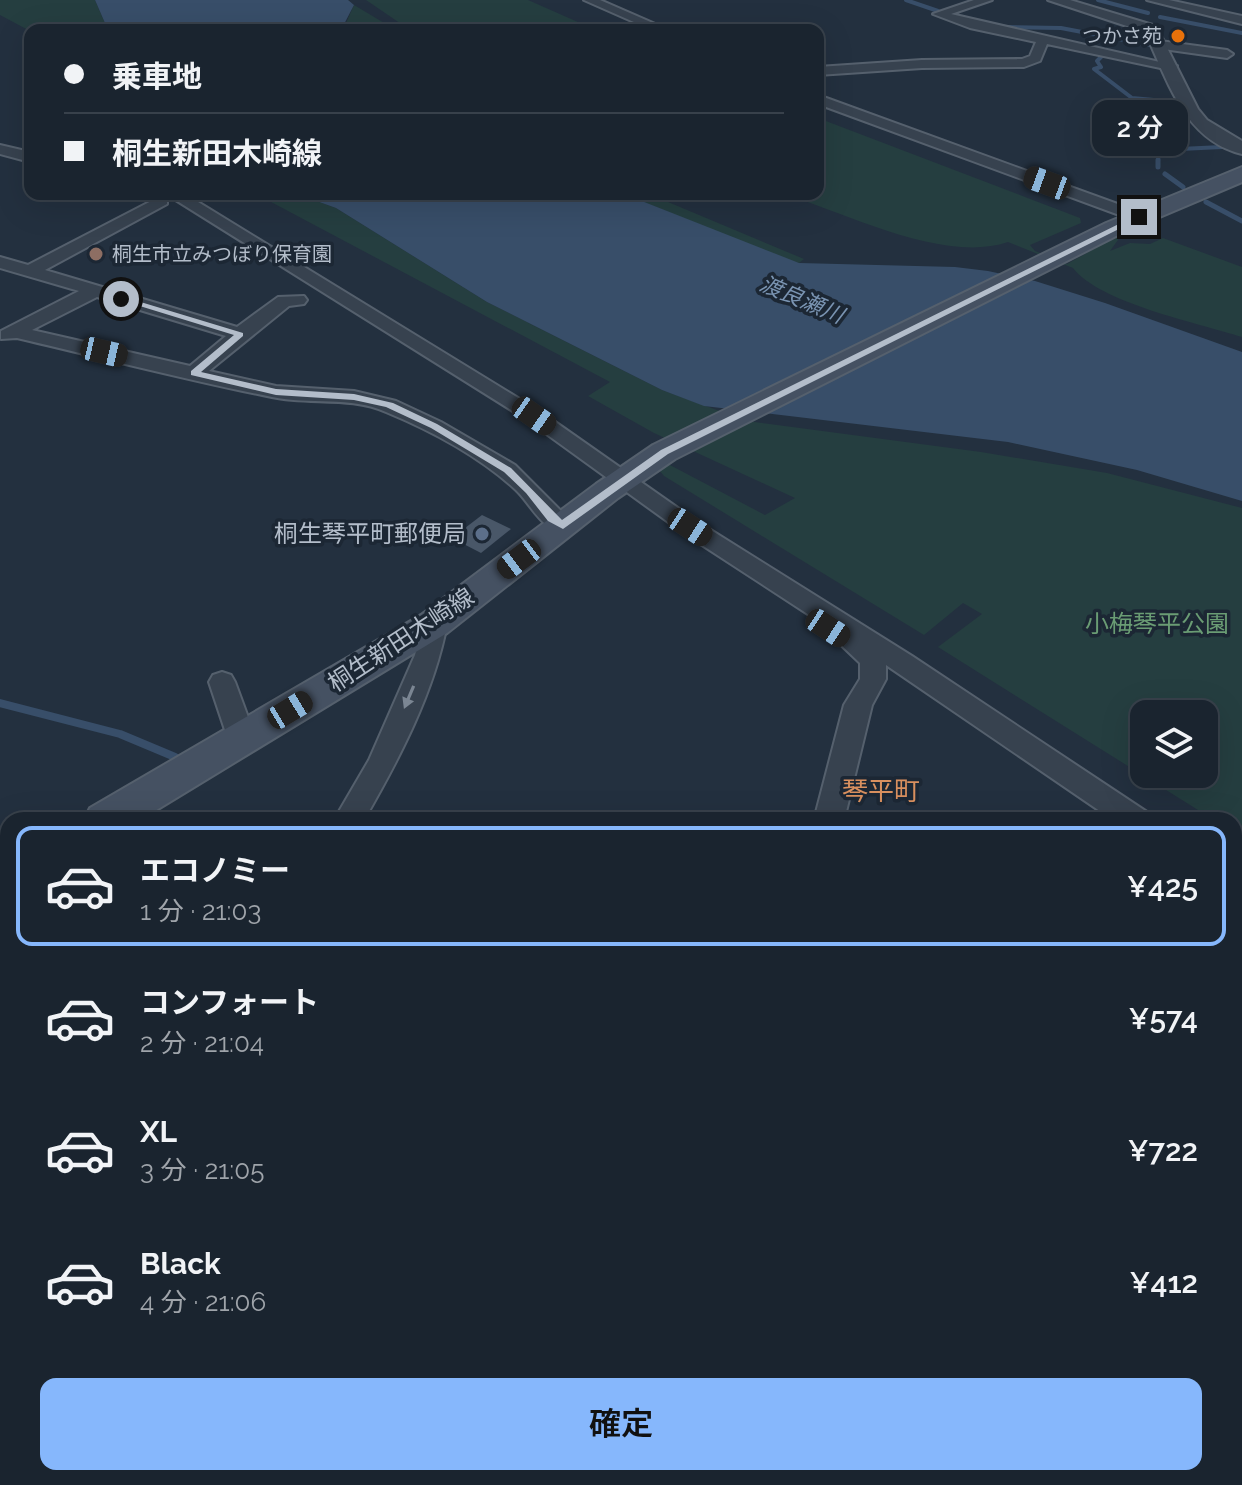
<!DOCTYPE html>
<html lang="ja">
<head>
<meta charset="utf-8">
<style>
	body { margin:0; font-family:Raleway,"Noto Sans JP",sans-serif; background:#27303b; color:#f1f3f6; height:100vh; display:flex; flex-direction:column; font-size:30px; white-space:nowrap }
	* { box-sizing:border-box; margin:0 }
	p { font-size:26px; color:#9fa4aa }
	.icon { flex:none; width:44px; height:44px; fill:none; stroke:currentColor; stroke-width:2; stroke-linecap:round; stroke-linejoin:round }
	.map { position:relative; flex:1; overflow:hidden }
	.details { position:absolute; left:0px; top:812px; width:1242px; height:674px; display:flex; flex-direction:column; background:#1a242f; border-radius:24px 24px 0 0; box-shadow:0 8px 32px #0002,0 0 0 2px #38414b }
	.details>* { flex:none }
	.top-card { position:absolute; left:24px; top:24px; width:800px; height:176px; border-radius:16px; box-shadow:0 8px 32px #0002,0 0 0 2px #38414b; display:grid; align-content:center; height:176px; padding:0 40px; background:#1a242f }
	.controls { position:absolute; left:1130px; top:700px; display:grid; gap:16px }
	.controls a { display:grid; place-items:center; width:88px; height:88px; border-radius:16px; background:#1a242f; box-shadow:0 8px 32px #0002,0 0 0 2px #38414b; font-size:40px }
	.end { position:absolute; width:36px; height:36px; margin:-18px; border:10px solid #b3bdca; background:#111; box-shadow:0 0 0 4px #111 }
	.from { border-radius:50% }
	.bubble { position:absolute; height:56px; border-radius:16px; background:#1a242f; box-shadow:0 8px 32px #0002,0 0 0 2px #38414b; font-size:26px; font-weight:600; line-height:56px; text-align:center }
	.car { position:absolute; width:24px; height:48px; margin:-24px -12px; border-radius:10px; box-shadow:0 0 6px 2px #0007; background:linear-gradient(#222 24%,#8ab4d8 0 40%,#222 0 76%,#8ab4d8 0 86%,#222 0) }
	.top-card b { display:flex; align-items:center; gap:28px; height:76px; font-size:30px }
	.top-card b+b { border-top:2px solid #38414b }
	.top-card i { width:20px; height:20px; background:#f1f3f6 }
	ul { padding:14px 0 0; list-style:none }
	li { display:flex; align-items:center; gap:24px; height:120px; margin:0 16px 12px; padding:0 24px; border:4px solid transparent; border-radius:16px }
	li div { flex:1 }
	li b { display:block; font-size:30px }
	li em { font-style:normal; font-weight:600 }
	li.current { border-color:#86b7fc }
	li>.icon { width:72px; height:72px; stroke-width:1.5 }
	.button { display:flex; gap:16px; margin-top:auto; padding:16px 40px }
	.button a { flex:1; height:92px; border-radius:16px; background:#86b7fc; color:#111; font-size:32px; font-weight:600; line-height:92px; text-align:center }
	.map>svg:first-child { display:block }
	.green { fill:#253e40; fill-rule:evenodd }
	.water { fill:#384e69 }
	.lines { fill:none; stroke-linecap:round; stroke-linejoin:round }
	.stream-far3 { stroke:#384e69; stroke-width:4 }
	.stream-far2 { stroke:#384e69; stroke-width:5 }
	.stream-far1 { stroke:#384e69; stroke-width:8 }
	.stream { stroke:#384e69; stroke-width:11 }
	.building { fill:#495768 }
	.minor-casing { stroke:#55606d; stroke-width:4 }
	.tertiary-casing { stroke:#55606d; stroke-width:4 }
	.secondary-casing { stroke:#55606d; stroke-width:4 }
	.minor { fill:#37424f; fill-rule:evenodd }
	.tertiary { fill:#37424f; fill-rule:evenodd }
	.secondary { fill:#455162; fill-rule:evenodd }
	.oneway { fill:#7b8693 }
	.route { fill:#b3bdca }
	.food-dot { fill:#e8710a; stroke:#1c2734; stroke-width:3 }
	.education-dot { fill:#8d6e63; stroke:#1c2734; stroke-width:3 }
	.service-dot { fill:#5c6f8a; stroke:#1c2734; stroke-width:3 }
	.labels { text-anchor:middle; stroke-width:7; stroke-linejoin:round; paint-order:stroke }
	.far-poi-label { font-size:20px; fill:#b3bdca; stroke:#1c2734; text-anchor:end }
	.far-water-label { font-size:22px; font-style:italic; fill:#7a94b2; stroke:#1c2734 }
	.poi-label { font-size:24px; fill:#b3bdca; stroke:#1c2734; text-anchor:end }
	.park-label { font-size:24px; fill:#6a9c74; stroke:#1c2734 }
	.street-label { font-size:24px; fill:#b3bdca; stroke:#1c2734 }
	.neighbourhood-label { font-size:26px; fill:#d9905f; stroke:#1c2734 }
</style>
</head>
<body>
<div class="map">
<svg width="1242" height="1485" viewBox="0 0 1242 1485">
	<rect width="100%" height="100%" fill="#23303f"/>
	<path class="green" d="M0 0H95L108 30 30 31 0 15Z
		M366 0H528L596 30H410Z
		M354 5 396 30H343Z
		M818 118 1080 218 1081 223 1030 245 1035 251 1067 264 1123 233 1110 251 1130 243 1150 244 1163 238 1242 267V337C1198 323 1100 303 1073 268L1008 242C944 264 846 213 784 194H818Z
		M256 194H297L336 208 487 302 662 390 747 421 981 452 1107 473 1242 508V838L1234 833V820H1214L938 647 982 614 963 603 924 635 664 476 659 470 668 464 765 515 795 498 654 433 588 396 610 382ZM1144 714H1204V774H1144Z
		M624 194H649L804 259 799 263 781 258Z"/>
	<path class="water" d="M95 0H348L354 5 341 30H108Z
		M297 194H624L799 263 955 267 988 271 1035 281 1105 303 1242 352V501L1137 470 1008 442 704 406 662 390 487 302 336 208Z"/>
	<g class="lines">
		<path class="stream-far3" d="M906 0 938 11
			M1098 0 1148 13
			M1160 17 1242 33
			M1000 27 1061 28 1150 45
			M1103 55 1097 61 1101 67 1094 69 1132 98 1154 100 1169 114H1178
			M1158 162 1159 150 1222 147"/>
		<path class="stream-far2" d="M1158 167V160
			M1165 174 1183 187
			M1206 202 1242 221"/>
		<path class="stream-far1" d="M0 703 120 734 175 757"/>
		<path class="stream" d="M1234 1466 1242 1473"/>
	</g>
	<path class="building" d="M482 515 511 529 481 553 452 538Z"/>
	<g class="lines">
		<g class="minor-casing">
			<path id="minor" d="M584 0H600L669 30H652Z
				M974 0H992L951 14 1177 66 1170 70 1047 44 1040 61 1024 67 922 68 818 75V67L922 60 1022 59 1030 56 1036 42 970 28 933 14Z
				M1147 0H1169L1242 16V24Z
				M1160 41 1227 50 1233 54 1227 58 1156 48 1154 45Z
				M818 95 1145 214 1147 217 1145 220H1133L818 104Z
				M0 145 30 152V162L0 154Z
				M166 194H185L541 412 698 522 912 656 1147 812 1151 820H1113L886 665V679L872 705 844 820H814L844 705 860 679V663L839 643 843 637 682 532 527 420Z
				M161 196 167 198V204L45 270 237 327 278 297 304 296 307 300 304 304 289 306 209 371 276 386 354 391 396 401 441 422 515 465 575 525 571 530C544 537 533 506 516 490 480 457 432 431 386 412 351 396 309 405 272 397 187 380 102 358 17 338L1 339V331L79 291 0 268V257L28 265ZM97 297 226 336 190 366 32 330Z
				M434 615 443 618 447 624C434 693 399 759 364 820H334L369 760 415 655 425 618Z
				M222 672 231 675 235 682 256 739 252 746 242 750 232 746 228 739 209 682 213 675Z
				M1234 874 1242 877V905L1234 902Z
				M8 1283V1328L0 1331V1286Z
				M520 1478H565L562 1485H517Z
				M657 1478H701L700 1485H656Z
				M994 1478H1038L1037 1485H993Z"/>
		</g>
		<g class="tertiary-casing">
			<path id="tertiary" d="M1048 0H1070L1156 26 1198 109 1207 120 1242 141V154C1184 140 1167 79 1145 32Z
				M0 993 8 996V1038L0 1035Z
				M551 1478H611L614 1485H554Z"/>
		</g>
		<g class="secondary-casing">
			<path id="secondary" d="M1242 167V182L1122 233 675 459 618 498 447 633 140 820H84L90 808 421 615 596 484 653 445 1106 223Z
				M8 859V898L0 901V861Z"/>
		</g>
		<use href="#minor" class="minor"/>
		<use href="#tertiary" class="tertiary"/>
		<use href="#secondary" class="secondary"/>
	</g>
	<defs><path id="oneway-solid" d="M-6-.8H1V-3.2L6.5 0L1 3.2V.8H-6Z" transform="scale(2)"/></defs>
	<use class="oneway" href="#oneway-solid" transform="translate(409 697) rotate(113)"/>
	<path class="route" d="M1137 215 1143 217 668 454 563 529 548 521 526 493 504 472 431 428 386 407 354 400 276 395 191 375V371L234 335 117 299 124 297 243 333V336L201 372 276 389 354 394 393 403 437 424 511 468 562 520 661 450Z"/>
	<circle class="food-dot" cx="1178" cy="36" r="8"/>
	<circle class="education-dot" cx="96" cy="254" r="8"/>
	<circle class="service-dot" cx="482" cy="534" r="8"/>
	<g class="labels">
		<g class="far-poi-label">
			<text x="1162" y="43">つかさ苑</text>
			<text x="112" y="261" text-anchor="start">桐生市立みつぼり保育園</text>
		</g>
		<g class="far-water-label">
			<text transform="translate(802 299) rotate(23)" y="8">渡良瀬川</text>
		</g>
		<g class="poi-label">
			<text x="466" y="542">桐生琴平町郵便局</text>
		</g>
		<g class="park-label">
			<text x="1157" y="632">小梅琴平公園</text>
		</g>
		<g class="street-label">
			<text transform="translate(401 640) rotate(-33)" y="8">桐生新田木崎線</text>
		</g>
		<g class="neighbourhood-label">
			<text x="881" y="800">琴平町</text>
		</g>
	</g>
</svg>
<div class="controls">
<a><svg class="icon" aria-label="layers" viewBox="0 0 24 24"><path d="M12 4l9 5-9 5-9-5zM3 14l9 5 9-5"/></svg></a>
</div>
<i class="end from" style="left:121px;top:299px"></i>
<i class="end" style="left:1139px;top:217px"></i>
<div class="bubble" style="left:1092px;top:100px;width:96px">2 分</div>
<i class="car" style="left:1047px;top:183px;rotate:290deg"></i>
<i class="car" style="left:104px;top:352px;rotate:103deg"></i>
<i class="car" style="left:534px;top:416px;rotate:125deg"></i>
<i class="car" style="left:690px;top:527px;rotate:123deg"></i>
<i class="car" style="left:519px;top:559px;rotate:233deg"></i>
<i class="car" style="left:828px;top:628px;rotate:123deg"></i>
<i class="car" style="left:290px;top:710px;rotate:59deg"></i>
<div class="top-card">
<b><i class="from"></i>乗車地</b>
<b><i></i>桐生新田木崎線</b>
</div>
<section class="details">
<ul>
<li class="current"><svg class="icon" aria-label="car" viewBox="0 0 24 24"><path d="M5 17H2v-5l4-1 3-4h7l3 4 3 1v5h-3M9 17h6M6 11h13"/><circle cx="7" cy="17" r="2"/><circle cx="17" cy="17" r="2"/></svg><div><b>エコノミー</b><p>1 分 · 21:03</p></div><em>¥425</em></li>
<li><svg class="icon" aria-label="car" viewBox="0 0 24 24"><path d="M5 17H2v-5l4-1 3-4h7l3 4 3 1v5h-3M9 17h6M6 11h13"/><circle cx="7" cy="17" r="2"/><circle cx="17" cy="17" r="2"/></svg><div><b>コンフォート</b><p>2 分 · 21:04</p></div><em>¥574</em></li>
<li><svg class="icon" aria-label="car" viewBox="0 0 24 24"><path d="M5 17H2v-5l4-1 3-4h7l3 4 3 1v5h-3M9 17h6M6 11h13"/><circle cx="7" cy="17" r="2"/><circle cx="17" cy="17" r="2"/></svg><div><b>XL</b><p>3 分 · 21:05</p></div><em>¥722</em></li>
<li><svg class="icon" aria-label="car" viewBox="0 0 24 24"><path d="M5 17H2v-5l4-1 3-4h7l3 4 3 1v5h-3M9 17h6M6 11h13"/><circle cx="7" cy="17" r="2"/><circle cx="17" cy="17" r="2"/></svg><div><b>Black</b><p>4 分 · 21:06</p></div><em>¥412</em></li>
</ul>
<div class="button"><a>確定</a></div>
</section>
</div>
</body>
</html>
